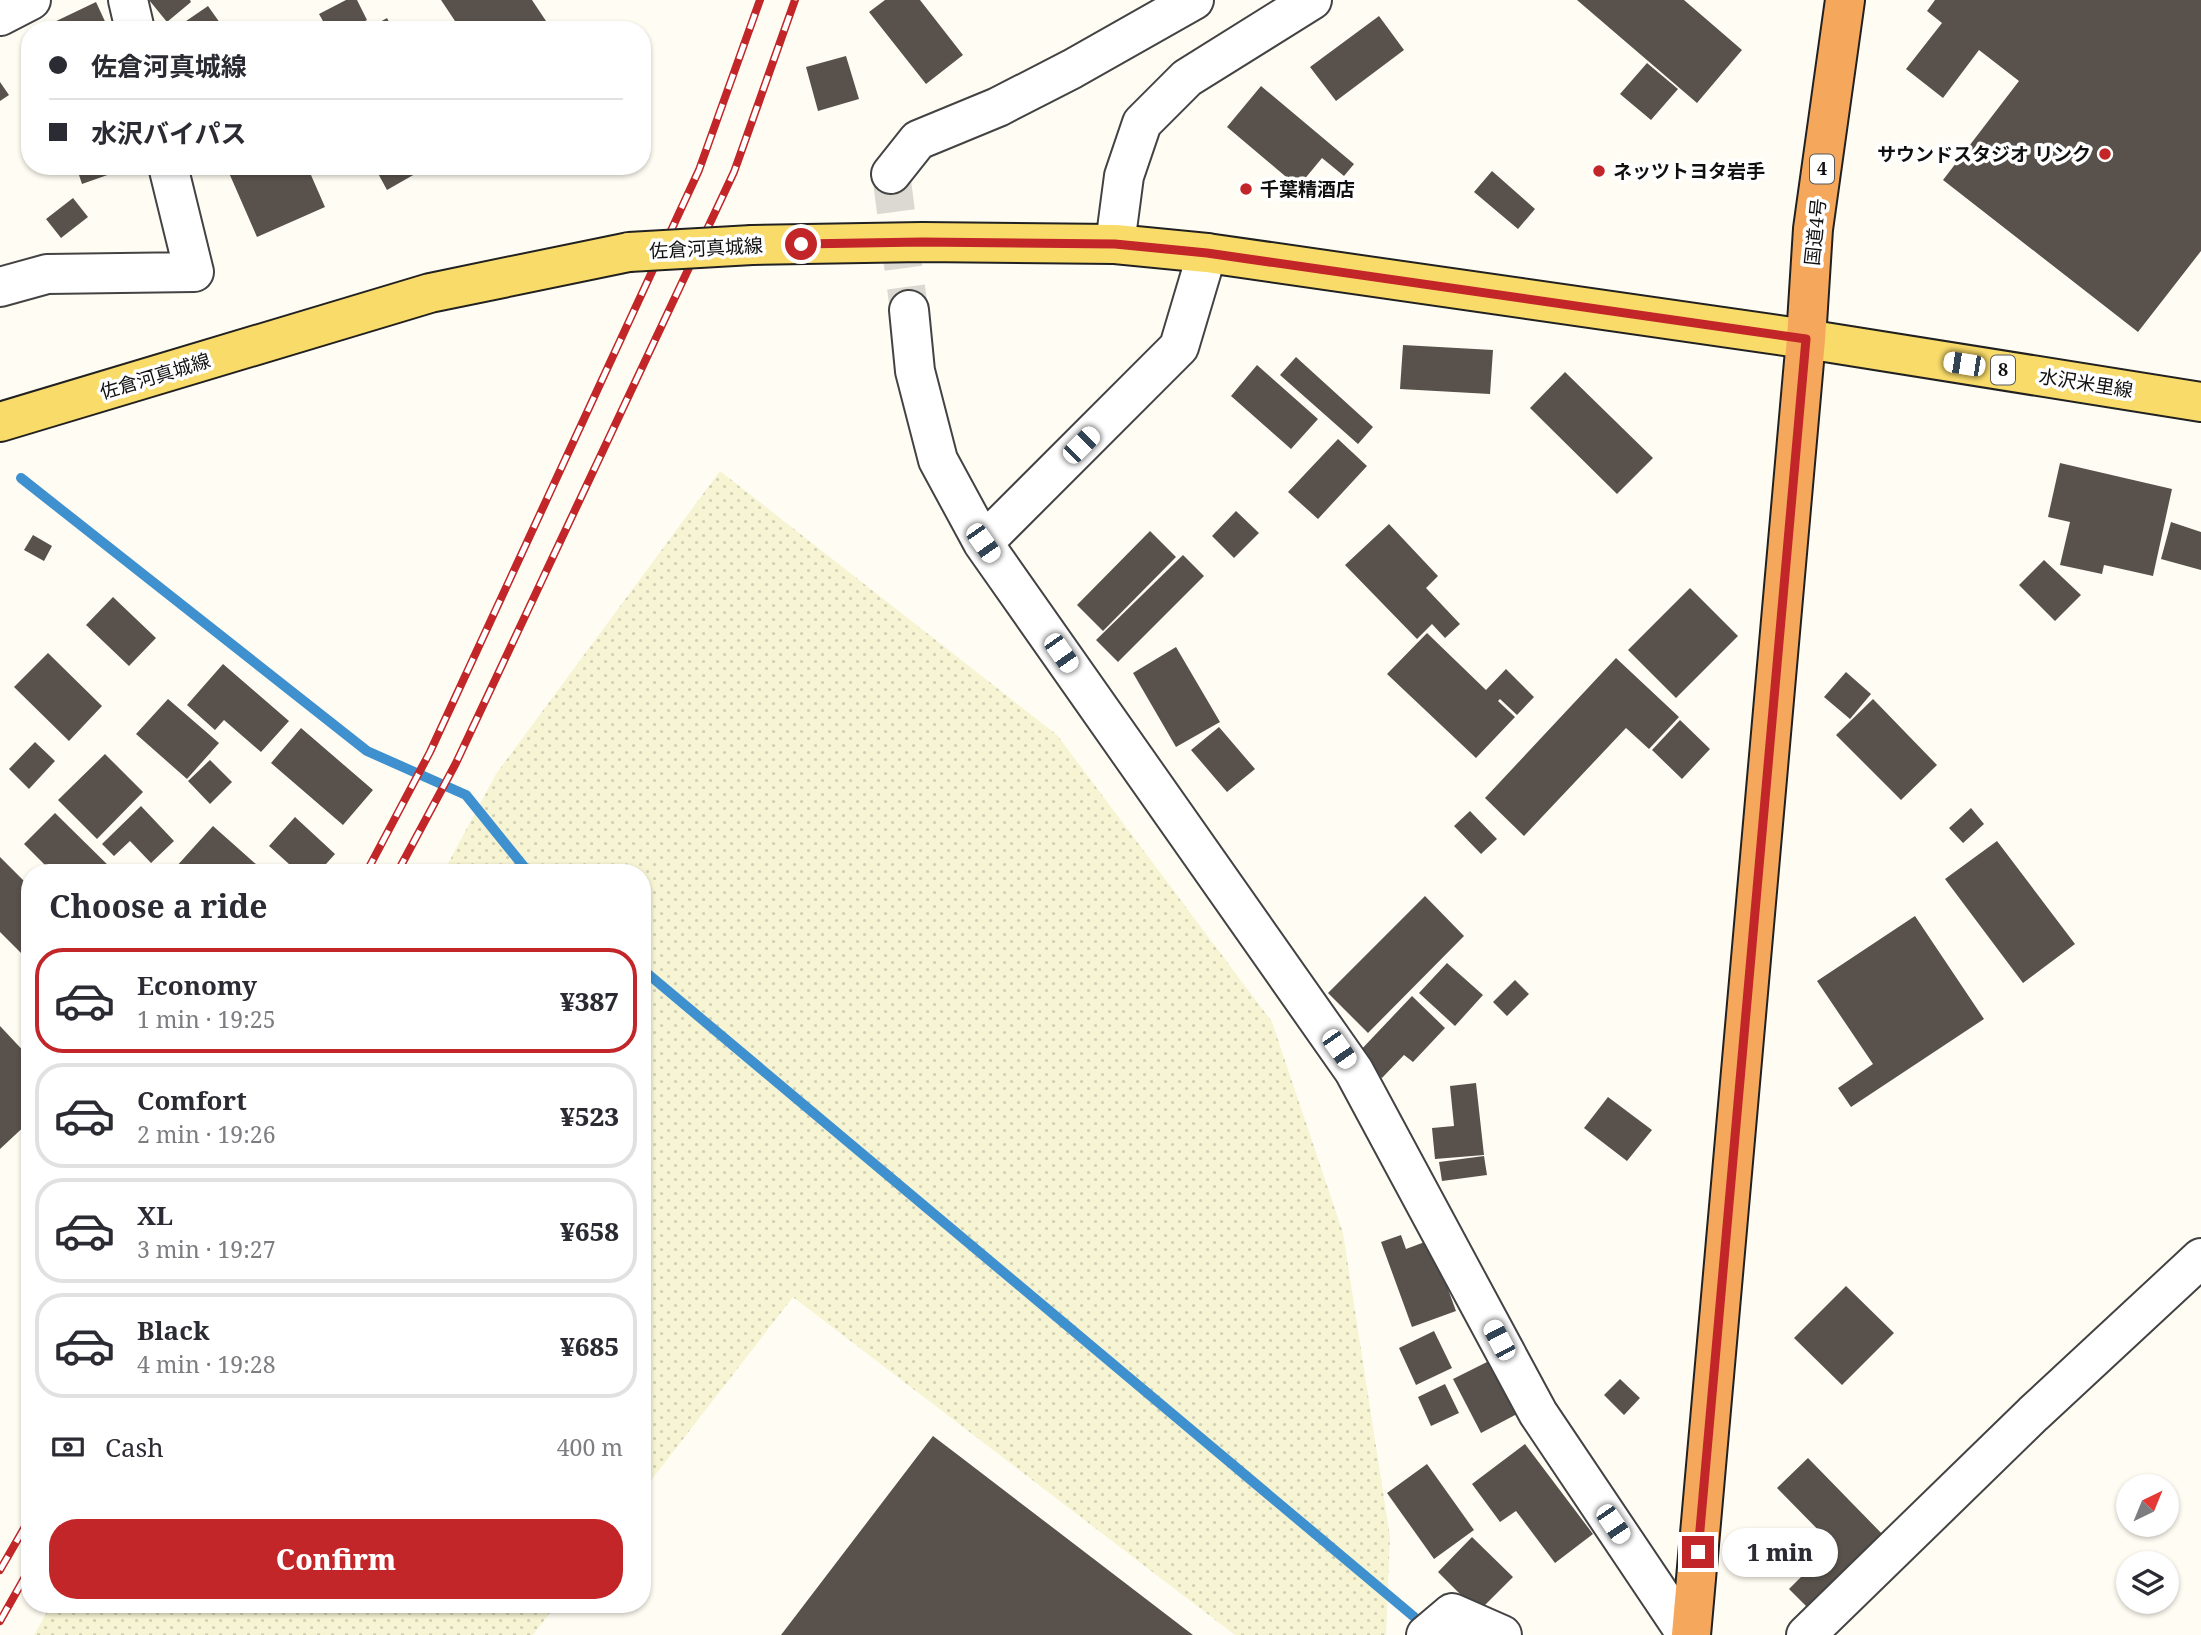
<!DOCTYPE html>
<html lang="en">
<head>
<meta charset="utf-8">
<style>
	body { margin:0; font-family:"Noto Serif","Noto Sans JP",serif; background:#f2f2f3; color:#2b2b33; height:100vh; display:flex; flex-direction:column; font-size:26px; white-space:nowrap }
	* { box-sizing:border-box; margin:0 }
	p { font-size:23px; color:#7c7c81 }
	.icon { flex:none; width:38px; height:38px; fill:none; stroke:currentColor; stroke-width:2; stroke-linecap:round; stroke-linejoin:round }
	.map { position:relative; flex:1; overflow:hidden }
	.details { position:absolute; left:21px; top:864px; width:630px; height:749px; display:flex; flex-direction:column; background:#fff; border-radius:28px; box-shadow:0 2px 5px #0004 }
	.details>* { flex:none }
	.guide { position:absolute; left:21px; top:21px; width:630px; height:154px; border-radius:28px; box-shadow:0 2px 5px #0004; display:grid; align-content:center; height:154px; padding:0 28px; background:#fff }
	.needle { width:46px; rotate:43deg }
	.tools { position:absolute; left:2116px; top:1474px; display:grid; gap:14px }
	.tools a { display:grid; place-items:center; width:63px; height:63px; border-radius:50%; background:#fff; box-shadow:0 2px 5px #0004; font-size:35px }
	.end { position:absolute; width:32px; height:32px; margin:-16px; border:9px solid #c22628; background:#fff; box-shadow:0 0 0 4px #fff }
	.from { border-radius:50% }
	.bubble { position:absolute; height:49px; border-radius:24px; background:#fff; box-shadow:0 2px 5px #0004; font-size:23px; font-weight:800; line-height:49px; text-align:center }
	.car { position:absolute; width:21px; height:42px; margin:-21px -10px; border-radius:9px; box-shadow:0 0 5px 2px #0007; background:linear-gradient(#fff 24%,#345 0 40%,#fff 0 76%,#345 0 86%,#fff 0) }
	.guide b { display:flex; align-items:center; gap:24px; height:66px; font-size:26px }
	.guide b+b { border-top:2px solid #e1e1e2 }
	.guide i { width:18px; height:18px; background:#2b2b33 }
	ul { padding:0; list-style:none }
	li { display:flex; align-items:center; gap:21px; height:105px; margin:0 14px 10px; padding:0 14px; border:4px solid #e1e1e2; border-radius:28px }
	li div { flex:1 }
	li b { display:block; font-size:26px }
	li em { font-style:normal; font-weight:800 }
	li.current { border-color:#c22628 }
	li>.icon { width:63px; height:63px; stroke-width:1.5 }
	h2 { padding:0 28px; font-size:32px; line-height:84px }
	.pay { display:flex; align-items:center; gap:18px; height:77px; padding:0 28px; font-size:26px }
	.pay p { margin-inline-start:auto }
	.button { display:flex; gap:14px; margin-top:auto; padding:14px 28px }
	.button a { flex:1; height:80px; border-radius:28px; background:#c22628; color:#fff; font-size:28px; font-weight:800; line-height:80px; text-align:center }
	.map>svg:first-child { display:block }
	.farmland { fill:url(#farmland-dots) }
	.lines { fill:none; stroke-linecap:round; stroke-linejoin:round }
	.stream { stroke:#3e90ce; stroke-width:10 }
	.building { fill:#59524c }
	.minor-tunnel { stroke:#dbd9d1; stroke-width:38; stroke-dasharray:38 19; stroke-linecap:butt }
	.minor-casing { stroke:#434343; stroke-width:42 }
	.major-casing { stroke:#212121; stroke-width:42 }
	.highway-casing { stroke:#212121; stroke-width:42 }
	.minor { stroke:#fff; stroke-width:38 }
	.major { stroke:#f9db6a; stroke-width:38 }
	.highway { stroke:#f5a75c; stroke-width:38 }
	.rail-casing { stroke:#c22628; stroke-width:8 }
	.rail { stroke:#fff; stroke-width:5; stroke-dasharray:16; stroke-linecap:butt }
	.major-bridge-casing { stroke:#212121; stroke-width:42; stroke-linecap:butt }
	.major-bridge { stroke:#f9db6a; stroke-width:38 }
	.route { stroke:#c22628; stroke-width:9 }
	.poi-dot { fill:#c22628; stroke:#fff; stroke-width:2.5 }
	.labels { text-anchor:middle; stroke-width:7; stroke-linejoin:round; paint-order:stroke }
	.shield { fill:#fff; stroke:#585858; stroke-width:2 }
	.shield-label { font-size:18px; font-weight:bold; fill:#101010 }
	.poi-label { font-size:19px; font-weight:bold; fill:#101010; stroke:#fff; text-anchor:start }
	.street-label { font-size:19px; fill:#101010; stroke:#fff }
</style>
</head>
<body>
<div class="map">
<svg width="2201" height="1635" viewBox="0 0 2201 1635">
	<defs>
		<pattern id="farmland-dots" width="8" height="8" patternUnits="userSpaceOnUse" patternTransform="scale(1.75)"><rect width="8" height="8" fill="#f6f4d3"/><path d="M2 2h.1M6 6h.1" fill="none" stroke="#d2d0b4" stroke-width="1.8" stroke-linecap="round"/></pattern>
	</defs>
	<rect width="100%" height="100%" fill="#fffdf3"/>
	<path class="farmland" d="M720 471 1057 735 1272 1022 1343 1233 1390 1537 1386 1635H1235L793 1297 642 1492V873H443L496 774Z
		M51 1605H556L533 1635H34Z"/>
	<g class="lines">
		<path class="stream" d="M21 478 367 751 466 795 529 873
			M642 969 1425 1626"/>
	</g>
	<path class="building" d="M149 0H190L191 2 167 22Z
		M346 0H357L367 20 348 30H328L319 14Z
		M441 0H532L552 30H461Z
		M885 0H920L963 55 926 84 869 12Z
		M1577 0H1684L1742 50 1697 103Z
		M1935 0H2201V251L2138 332 1943 180 2019 81 1979 50 1943 98 1906 69 1942 23 1927 11Z
		M96 2 109 30H53L50 24Z
		M208 6 225 30H173Z
		M1379 16 1404 50 1336 101 1310 67Z
		M387 18 393 30H366Z
		M846 56 859 99 818 111 806 67Z
		M1647 63 1678 89 1651 120 1620 94Z
		M0 82 9 95 0 101Z
		M1261 86 1354 164 1344 176 1322 158 1298 187 1227 127Z
		M76 166H130V167L82 184Z
		M226 166H307L325 207 257 237Z
		M374 166H429L387 190Z
		M549 166H598V171L549 175Z
		M1492 171 1535 209 1518 229 1474 192Z
		M73 198 88 217 61 238 46 219Z
		M1403 345 1493 350 1490 394 1400 389Z
		M1296 357 1373 427 1358 444 1280 375Z
		M1257 365 1318 419 1291 449 1231 396Z
		M1565 372 1653 458 1617 494 1530 408Z
		M1338 439 1367 466 1318 519 1288 492Z
		M2060 463 2172 489 2153 576 2104 565 2102 574 2060 565 2070 522 2048 517Z
		M1236 511 1259 533 1234 558 1212 536Z
		M2171 522 2201 532V570L2161 559Z
		M1389 524 1438 576 1426 588 1460 624 1445 638 1432 624 1417 639 1345 565Z
		M1150 531 1176 557 1103 631 1077 605Z
		M33 535 52 546 44 561 24 550Z
		M1183 555 1204 576 1118 662 1096 640Z
		M2044 560 2081 595 2055 621 2019 585Z
		M1690 588 1738 636 1676 698 1628 650Z
		M113 597 156 638 129 666 86 625Z
		M1427 633 1486 690 1506 669 1534 697 1517 715 1500 699 1498 701 1515 717 1476 758 1387 674Z
		M1176 647 1220 722 1176 747 1133 673Z
		M48 653 102 706 69 741 14 687Z
		M1616 658 1679 717 1649 749 1626 728 1524 836 1485 798Z
		M223 664 289 721 261 752 224 720 215 730 187 705Z
		M1846 672 1871 694 1850 719 1824 697Z
		M168 699 219 743 187 779 136 734Z
		M1873 699 1937 765 1901 800 1836 735Z
		M1680 720 1710 749 1682 779 1652 750Z
		M1219 727 1255 769 1227 792 1191 750Z
		M301 728 373 790 343 825 271 763Z
		M35 742 55 761 29 789 9 769Z
		M105 754 143 792 97 839 58 800Z
		M210 760 232 782 210 804 188 781Z
		M141 806 174 841 151 863 130 841 114 856 102 844Z
		M1971 808 1984 824 1963 843 1949 828Z
		M1470 811 1497 839 1481 854 1454 826Z
		M55 813 116 873H53L24 844Z
		M295 817 335 854 318 873H299L269 846Z
		M213 826 266 873H181L175 868Z
		M1997 841 2075 944 2023 983 1945 879Z
		M0 857 30 887V962L0 932Z
		M1425 896 1464 936 1368 1033 1328 993Z
		M1915 916 1984 1019 1851 1107 1838 1088 1873 1064 1817 981Z
		M1447 963 1483 995 1455 1026 1419 993Z
		M1515 980 1529 994 1507 1016 1493 1002Z
		M1412 996 1445 1028 1413 1062 1404 1055 1382 1078 1357 1054Z
		M0 1026 30 1058V1121L0 1149Z
		M1476 1083 1484 1155 1435 1159 1432 1128 1454 1126 1450 1086Z
		M1608 1097 1652 1130 1627 1161 1584 1128Z
		M1484 1156 1487 1175 1442 1181 1439 1162Z
		M1401 1235 1406 1249 1430 1240 1456 1311 1412 1327 1381 1242Z
		M1846 1286 1894 1333 1842 1385 1794 1338Z
		M1434 1331 1452 1368 1416 1385 1399 1348Z
		M1489 1361 1517 1414 1481 1433 1453 1379Z
		M1620 1379 1640 1398 1624 1415 1604 1395Z
		M1445 1384 1459 1413 1431 1426 1418 1397Z
		M933 1436 958 1455 1193 1635H781Z
		M1525 1444 1593 1534 1555 1563 1516 1511 1500 1522 1472 1484Z
		M1808 1458 1888 1540 1813 1613 1789 1589 1833 1545 1777 1488Z
		M1427 1464 1474 1530 1434 1559 1387 1493Z
		M1472 1537 1513 1577 1478 1612 1438 1572Z"/>
	<g class="lines">
		<path class="minor-tunnel" d="M891 174 909 310"/>
		<g class="minor-casing">
			<path id="minor" d="M128 0 135 30
				M0 16 31 0
				M891 174 918 140 998 107 1072 69 1194 0
				M1115 244 1124 176 1142 123 1187 78 1312 0
				M1207 253 1179 347 983 543 1354 1071 1538 1413 1687 1635
				M0 287 47 274 194 272 168 166
				M909 310 915 371 938 460 983 543
				M1426 1635 1452 1613 1502 1635
				M1806 1635 2033 1414 2201 1258"/>
		</g>
		<g class="major-casing">
			<path id="major" d="M752 245 922 242 1115 244 1207 253 1806 339 2201 402
				M0 422 430 293 629 252"/>
		</g>
		<g class="highway-casing">
			<path id="highway" d="M1691 1635 1806 339 1813 229 1845 0"/>
		</g>
		<use href="#minor" class="minor"/>
		<use href="#major" class="major"/>
		<use href="#highway" class="highway"/>
		<g class="rail-casing">
			<path id="rail" d="M366 873 430 752 699 170 760 0
				M397 873 456 763 734 172 795 0
				M0 1570 30 1518
				M0 1621 30 1568"/>
		</g>
		<use href="#rail" class="rail"/>
		<g class="major-bridge-casing">
			<path id="major-bridge" d="M629 252 752 245"/>
		</g>
		<use href="#major-bridge" class="major-bridge"/>
	</g>
	<g class="lines">
		<path class="route" d="M801 244 922 242 1115 244 1207 253 1806 339 1698 1552"/>
	</g>
	<g class="poi-dot">
		<circle cx="2105" cy="154" r="7"/>
		<circle cx="1599" cy="171" r="7"/>
		<circle cx="1246" cy="189" r="7"/>
	</g>
	<g class="labels">
		<g class="shield">
			<rect x="1810" y="154.5" width="24" height="29" rx="5"/>
			<rect x="1991" y="355.5" width="24" height="29" rx="5"/>
		</g>
		<g class="shield-label">
			<text x="1822" y="175">4</text>
			<text x="2003" y="376">8</text>
		</g>
		<g class="poi-label">
			<text x="2091" y="161" text-anchor="end">サウンドスタジオ リンク</text>
			<text x="1613" y="178">ネッツトヨタ岩手</text>
			<text x="1260" y="196">千葉精酒店</text>
		</g>
		<g class="street-label">
			<text transform="translate(1815 232) rotate(-84)" y="7">国道4号</text>
			<text transform="translate(706 248) rotate(-3)" y="7">佐倉河真城線</text>
			<text transform="translate(155 376) rotate(-17)" y="7">佐倉河真城線</text>
			<text transform="translate(2086 383) rotate(9)" y="7">水沢米里線</text>
		</g>
	</g>
</svg>
<div class="tools">
<a><svg class="needle" viewBox="-14 -14 28 28"><path d="M0-13l5 13h-10z" fill="#e53935"/><path d="M0 13l5-13h-10z" fill="#7c7c81"/></svg></a>
<a><svg class="icon" aria-label="layers" viewBox="0 0 24 24"><path d="M12 4l9 5-9 5-9-5zM3 14l9 5 9-5"/></svg></a>
</div>
<i class="end from" style="left:801px;top:244px"></i>
<i class="end" style="left:1698px;top:1552px"></i>
<div class="bubble" style="left:1722px;top:1528px;width:116px">1 min</div>
<i class="car" style="left:1964px;top:364px;rotate:279deg"></i>
<i class="car" style="left:1081px;top:445px;rotate:45deg"></i>
<i class="car" style="left:983px;top:543px;rotate:145deg"></i>
<i class="car" style="left:1061px;top:653px;rotate:145deg"></i>
<i class="car" style="left:1339px;top:1049px;rotate:145deg"></i>
<i class="car" style="left:1499px;top:1340px;rotate:332deg"></i>
<i class="car" style="left:1613px;top:1524px;rotate:146deg"></i>
<div class="guide">
<b><i class="from"></i>佐倉河真城線</b>
<b><i></i>水沢バイパス</b>
</div>
<section class="details">
<h2>Choose a ride</h2>
<ul>
<li class="current"><svg class="icon" aria-label="car" viewBox="0 0 24 24"><path d="M5 17H2v-5l4-1 3-4h7l3 4 3 1v5h-3M9 17h6M6 11h13"/><circle cx="7" cy="17" r="2"/><circle cx="17" cy="17" r="2"/></svg><div><b>Economy</b><p>1 min · 19:25</p></div><em>¥387</em></li>
<li><svg class="icon" aria-label="car" viewBox="0 0 24 24"><path d="M5 17H2v-5l4-1 3-4h7l3 4 3 1v5h-3M9 17h6M6 11h13"/><circle cx="7" cy="17" r="2"/><circle cx="17" cy="17" r="2"/></svg><div><b>Comfort</b><p>2 min · 19:26</p></div><em>¥523</em></li>
<li><svg class="icon" aria-label="car" viewBox="0 0 24 24"><path d="M5 17H2v-5l4-1 3-4h7l3 4 3 1v5h-3M9 17h6M6 11h13"/><circle cx="7" cy="17" r="2"/><circle cx="17" cy="17" r="2"/></svg><div><b>XL</b><p>3 min · 19:27</p></div><em>¥658</em></li>
<li><svg class="icon" aria-label="car" viewBox="0 0 24 24"><path d="M5 17H2v-5l4-1 3-4h7l3 4 3 1v5h-3M9 17h6M6 11h13"/><circle cx="7" cy="17" r="2"/><circle cx="17" cy="17" r="2"/></svg><div><b>Black</b><p>4 min · 19:28</p></div><em>¥685</em></li>
</ul>
<div class="pay"><svg class="icon" aria-label="cash" viewBox="0 0 24 24"><path d="M3 7h18v10H3z"/><circle cx="12" cy="12" r="2"/></svg>Cash<p>400 m</p></div>
<div class="button"><a>Confirm</a></div>
</section>
</div>
</body>
</html>
